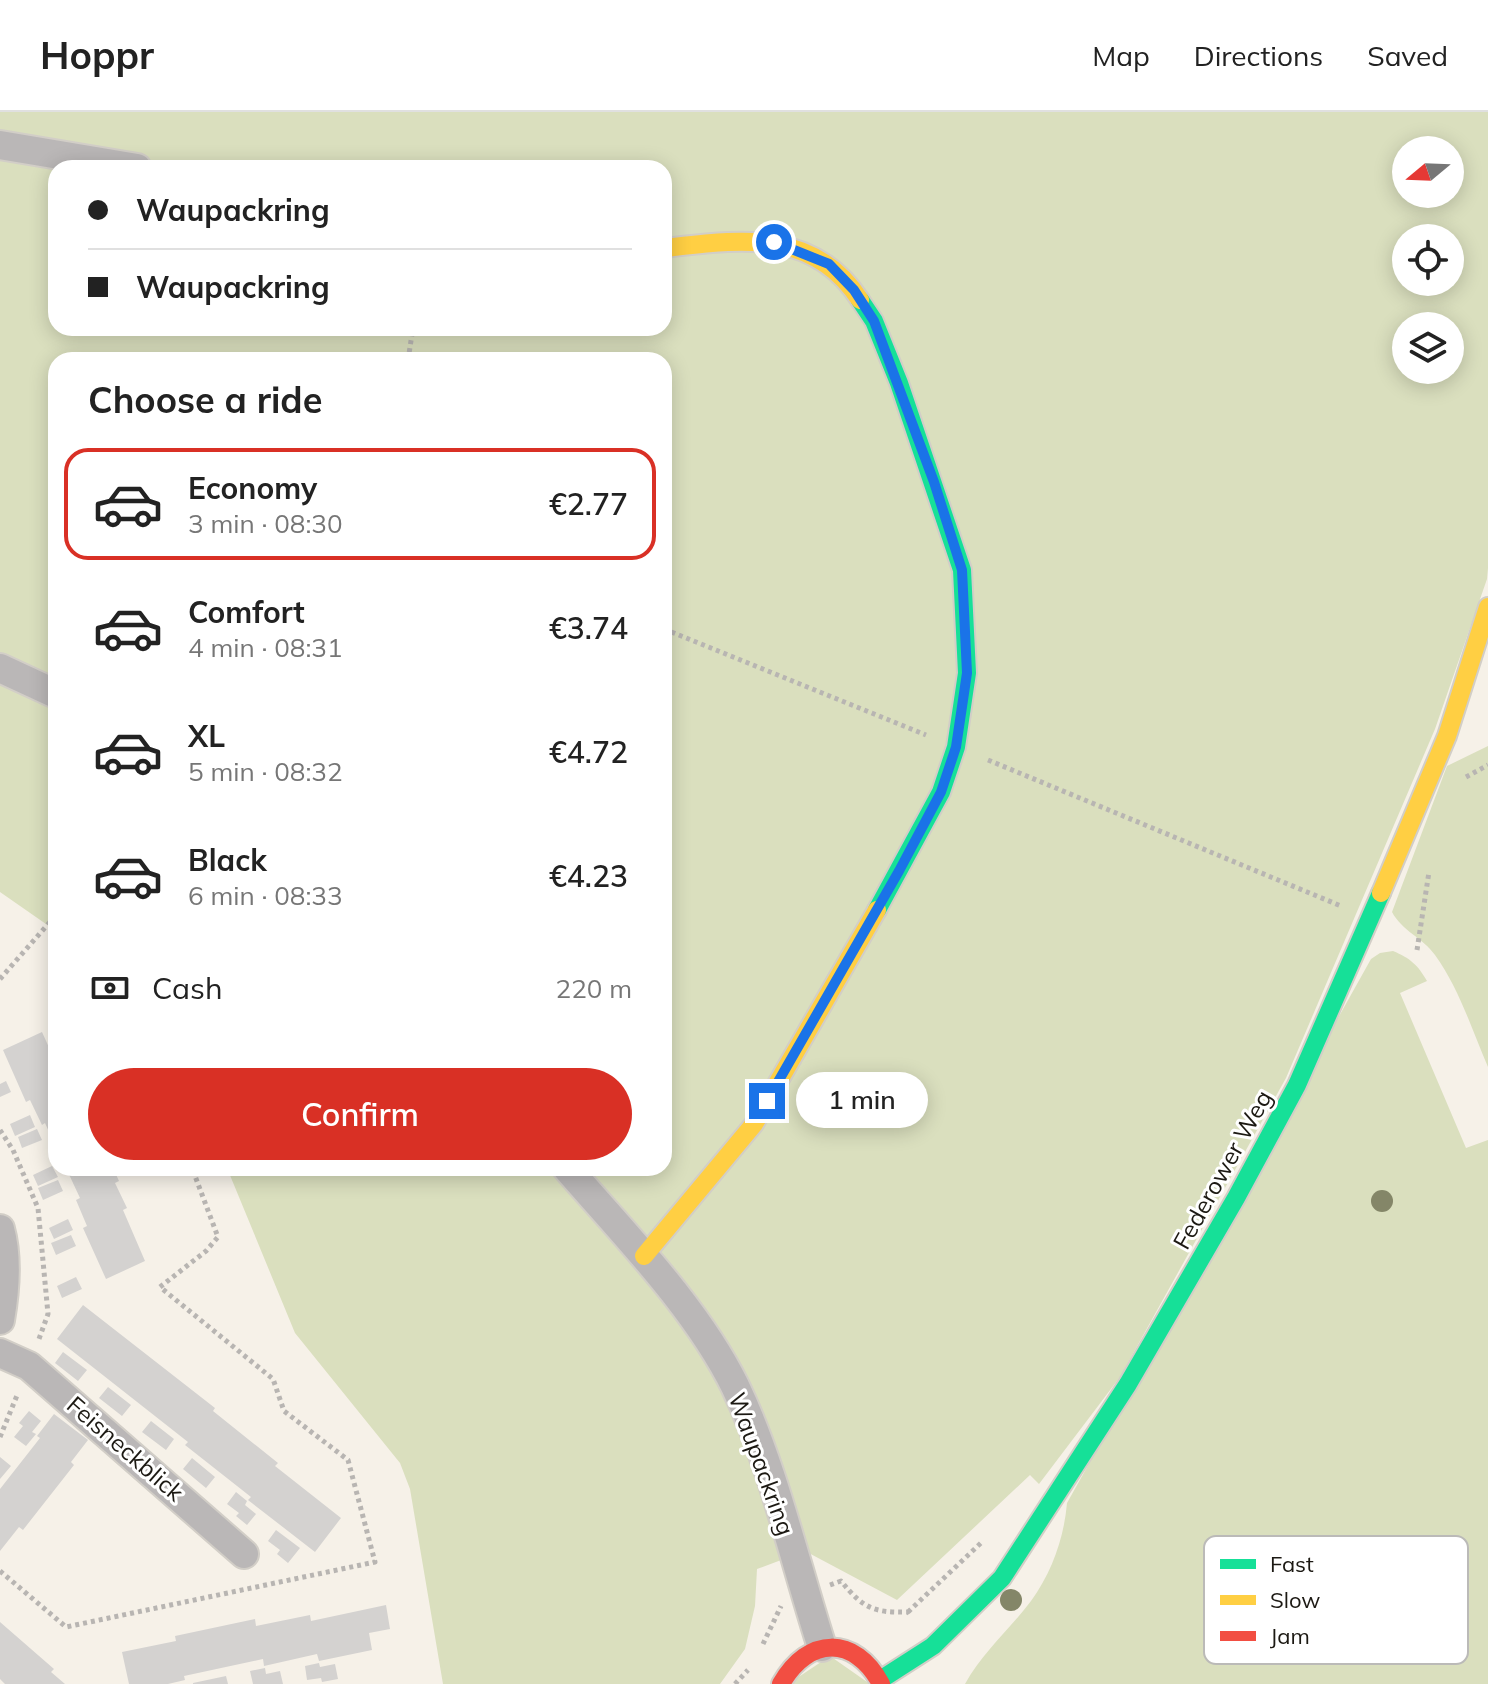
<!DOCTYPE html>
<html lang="en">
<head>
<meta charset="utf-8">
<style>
	body { margin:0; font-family:Mulish,sans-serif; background:#f6f6f6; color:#222; height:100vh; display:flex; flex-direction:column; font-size:30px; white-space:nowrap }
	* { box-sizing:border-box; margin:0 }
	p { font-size:26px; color:#767676 }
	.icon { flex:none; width:44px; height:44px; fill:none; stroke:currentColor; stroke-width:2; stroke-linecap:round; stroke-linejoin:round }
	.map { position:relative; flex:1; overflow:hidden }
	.details { position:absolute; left:48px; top:240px; width:624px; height:824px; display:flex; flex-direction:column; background:#fff; border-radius:24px; box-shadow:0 4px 20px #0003 }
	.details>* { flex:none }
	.hud { position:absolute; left:48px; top:48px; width:624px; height:176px; border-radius:24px; box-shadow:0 4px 20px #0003; display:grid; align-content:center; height:176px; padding:0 40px; background:#fff }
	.needle { width:52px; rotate:251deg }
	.buttons { position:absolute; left:1392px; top:24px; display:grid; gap:16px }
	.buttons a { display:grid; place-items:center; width:72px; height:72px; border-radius:50%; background:#fff; box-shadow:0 4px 20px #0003; font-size:40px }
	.end { position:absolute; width:36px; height:36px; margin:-18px; border:10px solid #1a73e8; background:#fff; box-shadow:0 0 0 4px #fff }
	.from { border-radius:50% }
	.bubble { position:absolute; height:56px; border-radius:28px; background:#fff; box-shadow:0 4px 20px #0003; font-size:26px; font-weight:600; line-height:56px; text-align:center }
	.hud b { display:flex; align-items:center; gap:28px; height:76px; font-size:30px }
	.hud b+b { border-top:2px solid #e0e0e0 }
	.hud i { width:20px; height:20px; background:#222 }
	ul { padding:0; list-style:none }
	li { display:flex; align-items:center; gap:24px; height:112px; margin:0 16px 12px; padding:0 24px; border:4px solid transparent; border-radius:24px }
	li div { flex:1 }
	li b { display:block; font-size:30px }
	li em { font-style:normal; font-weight:600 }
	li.active { border-color:#d93025 }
	li>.icon { width:72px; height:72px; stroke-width:1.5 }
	h2 { padding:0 40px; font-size:36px; line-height:96px }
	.pay { display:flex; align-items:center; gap:20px; height:88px; padding:0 40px; font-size:30px }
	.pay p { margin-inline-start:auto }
	.action { display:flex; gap:16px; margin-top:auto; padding:16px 40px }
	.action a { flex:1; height:92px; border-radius:48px; background:#d93025; color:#fff; font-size:32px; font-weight:600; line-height:92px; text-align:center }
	header { display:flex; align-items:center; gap:48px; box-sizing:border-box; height:112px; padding:0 40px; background:#fff; border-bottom:2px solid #e0e0e0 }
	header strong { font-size:38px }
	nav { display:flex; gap:44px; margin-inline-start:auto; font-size:28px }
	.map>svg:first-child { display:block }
	.green { fill:#dadfbe; fill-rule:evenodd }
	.building { fill:#d4d2d0 }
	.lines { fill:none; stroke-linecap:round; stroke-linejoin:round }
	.street-casing { stroke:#d2cec7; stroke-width:32 }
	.fast-casing { stroke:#d2cec7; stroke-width:22 }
	.slow-casing { stroke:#d2cec7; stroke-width:22 }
	.jam-casing { stroke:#d2cec7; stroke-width:22 }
	.path { stroke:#b8b5b2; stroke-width:5; stroke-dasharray:4 4; stroke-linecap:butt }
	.street { stroke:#bab7b7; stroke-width:28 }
	.fast { stroke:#16e098; stroke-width:18 }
	.slow { stroke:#ffcf43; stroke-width:18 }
	.jam { stroke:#f24e42; stroke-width:18 }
	.tree { fill:#848668 }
	.route { stroke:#1a73e8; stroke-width:10 }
	.labels { text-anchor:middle; stroke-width:6; stroke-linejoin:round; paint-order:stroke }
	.street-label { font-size:24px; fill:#1c1913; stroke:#fff }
	.key { fill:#fff; stroke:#bbbab8; stroke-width:2 }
	.key-label { font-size:22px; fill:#1c1913 }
</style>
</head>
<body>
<header>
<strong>Hoppr</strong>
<nav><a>Map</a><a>Directions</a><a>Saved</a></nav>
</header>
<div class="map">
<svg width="1488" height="1572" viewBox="0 0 1488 1572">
	<rect width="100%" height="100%" fill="#f6f1e8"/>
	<path class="green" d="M0 0H1488V456L1487 467 1435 617 1286 966 1120 1265 1039 1372 1030 1363 897 1488 805 1439 757 1457 755 1494 745 1537 720 1572H443L410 1377 400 1351 295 1221 227 1056H664V248H56V819L0 780ZM1406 38H1450V82H1406ZM56 56H664V216H56ZM1406 126H1450V170H1406ZM1406 214H1450V258H1406Z
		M1488 634V955C1472 918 1459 876 1435 843 1423 826 1402 819 1392 800L1447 654Z
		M1393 839C1410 846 1418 853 1427 869L1400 881 1466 1036 1488 1028V1572H965C982 1541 1010 1517 1031 1489 1052 1460 1064 1426 1067 1391L1371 847 1380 841Z
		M830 1544 870 1572H788Z"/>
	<path class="building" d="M42 920 56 951V1035L45 1011 42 1013 30 988 26 990 3 938Z
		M6 969 11 980 0 985V972Z
		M30 1003 35 1015 15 1024 10 1012Z
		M37 1017 42 1028 22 1036 18 1025Z
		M52 1054 58 1065 38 1074 33 1063Z
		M66 1056H113L119 1069 115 1071 127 1096 123 1098 145 1149 106 1167 83 1116 87 1114 76 1088 80 1086Z
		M58 1068 63 1079 43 1088 38 1076Z
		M68 1107 73 1118 54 1127 49 1116Z
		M71 1123 76 1134 56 1143 51 1131Z
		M76 1165 82 1177 62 1186 57 1174Z
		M83 1193 215 1296 213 1299 278 1351 275 1354 341 1406 315 1440 248 1388 251 1385 185 1333 188 1330 57 1227Z
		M63 1240 87 1258 78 1269 55 1251Z
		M108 1275 131 1293 122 1304 99 1286Z
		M29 1299 41 1309 32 1320 36 1322 26 1334 14 1325 23 1314 19 1311Z
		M54 1302 88 1328 71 1350 74 1353 23 1418 19 1415 0 1439V1377L40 1326 37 1324Z
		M151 1309 174 1327 166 1338 142 1320Z
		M0 1345 11 1354 0 1367Z
		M192 1346 215 1365 206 1376 183 1357Z
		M236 1380 247 1389 245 1393 256 1402 247 1413 236 1404 239 1401 227 1392Z
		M276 1418 300 1436 288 1451 277 1442 280 1438 268 1429Z
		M386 1493 390 1517 369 1521 372 1538 319 1549 317 1542 264 1554 263 1547 184 1564 185 1568 168 1572H129L122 1540 176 1529 175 1524 255 1507 256 1514 310 1503 311 1509Z
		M0 1510 54 1557 51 1560 65 1572H5L0 1567Z
		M319 1551 320 1555 335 1552 338 1567 322 1570 321 1566 307 1568 305 1554Z
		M265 1556 266 1562 280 1559 283 1572H253L250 1559Z
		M226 1564 228 1572H193V1571Z"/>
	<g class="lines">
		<g class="street-casing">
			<path id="street" d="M0 33 137 56
				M0 556 56 582
				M567 1056C624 1122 696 1195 735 1274 773 1353 795 1451 822 1535
				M0 1117C8 1146 5 1179 0 1208
				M0 1241 29 1254 244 1442"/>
		</g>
		<g class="fast-casing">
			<path id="fast" d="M860 188 874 209 899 271 962 458 967 561 956 635 941 680 877 798
				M880 1568 933 1534 1002 1466 1128 1272 1236 1086 1297 973 1381 781"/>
		</g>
		<g class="slow-casing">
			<path id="slow" d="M664 136C737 128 813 115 860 188
				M1381 781 1447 624 1488 495
				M644 1144 754 1012 877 798"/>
		</g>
		<g class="jam-casing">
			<path id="jam" d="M781 1572C808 1524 855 1523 881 1572"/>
		</g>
		<path class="path" d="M408 248 413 216
			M664 517 926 623
			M988 648 1341 794
			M1466 665 1488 653
			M1417 838 1429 760
			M0 867 56 803
			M0 1018 13 1038 38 1096 48 1202 39 1227
			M0 1325 18 1281
			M0 1459 66 1515 375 1450 348 1348 284 1299 273 1267 160 1175 206 1139 218 1125 192 1056
			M830 1473 841 1469C863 1496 873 1501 908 1500L910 1503
			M908 1500 982 1430
			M763 1532 781 1494
			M735 1572 748 1558"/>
		<use href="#street" class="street"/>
		<use href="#fast" class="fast"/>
		<use href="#slow" class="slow"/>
		<use href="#jam" class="jam"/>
	</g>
	<g class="tree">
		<circle cx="1382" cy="1089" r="11"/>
		<circle cx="1011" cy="1488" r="11"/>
	</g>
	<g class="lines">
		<path class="route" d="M767 989 899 759 941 680 956 635 967 561 962 458 934 370 874 209 854 178 829 152 774 130"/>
	</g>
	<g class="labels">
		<g class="street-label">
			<text transform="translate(1223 1058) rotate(-61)" y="8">Federower Weg</text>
			<text transform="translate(125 1337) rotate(41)" y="8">Feisneckblick</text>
			<text transform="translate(761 1352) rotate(70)" y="8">Waupackring</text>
		</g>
	</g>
	<rect x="1204" y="1424" width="264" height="128" rx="12" class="key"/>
	<rect x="1220" y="1447" width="36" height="10" fill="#16e098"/>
	<rect x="1220" y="1483" width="36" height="10" fill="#ffcf43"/>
	<rect x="1220" y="1519" width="36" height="10" fill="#f24e42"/>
	<g class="key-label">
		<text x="1270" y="1460">Fast</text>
		<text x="1270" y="1496">Slow</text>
		<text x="1270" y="1532">Jam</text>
	</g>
</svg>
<div class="buttons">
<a><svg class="needle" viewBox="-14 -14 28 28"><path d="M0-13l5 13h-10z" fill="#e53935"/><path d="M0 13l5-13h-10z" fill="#767676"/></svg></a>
<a><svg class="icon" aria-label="locate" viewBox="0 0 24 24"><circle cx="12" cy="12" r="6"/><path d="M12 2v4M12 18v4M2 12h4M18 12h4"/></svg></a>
<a><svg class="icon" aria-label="layers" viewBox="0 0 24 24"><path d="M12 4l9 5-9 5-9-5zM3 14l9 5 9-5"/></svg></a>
</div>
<i class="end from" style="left:774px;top:130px"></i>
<i class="end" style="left:767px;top:989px"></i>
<div class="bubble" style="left:796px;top:960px;width:132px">1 min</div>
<div class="hud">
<b><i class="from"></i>Waupackring</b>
<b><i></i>Waupackring</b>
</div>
<section class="details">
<h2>Choose a ride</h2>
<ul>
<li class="active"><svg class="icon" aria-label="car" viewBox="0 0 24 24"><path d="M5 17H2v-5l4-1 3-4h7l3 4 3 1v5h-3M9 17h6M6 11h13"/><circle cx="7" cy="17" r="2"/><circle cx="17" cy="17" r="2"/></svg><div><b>Economy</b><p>3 min · 08:30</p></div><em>€2.77</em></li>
<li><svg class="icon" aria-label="car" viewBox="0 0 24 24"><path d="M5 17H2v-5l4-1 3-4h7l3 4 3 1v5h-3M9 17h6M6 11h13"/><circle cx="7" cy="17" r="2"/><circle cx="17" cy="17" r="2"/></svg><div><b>Comfort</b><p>4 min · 08:31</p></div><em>€3.74</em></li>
<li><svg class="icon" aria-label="car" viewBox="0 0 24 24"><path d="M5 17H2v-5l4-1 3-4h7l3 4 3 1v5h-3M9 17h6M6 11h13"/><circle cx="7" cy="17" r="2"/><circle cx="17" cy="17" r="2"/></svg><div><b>XL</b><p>5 min · 08:32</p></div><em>€4.72</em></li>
<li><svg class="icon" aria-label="car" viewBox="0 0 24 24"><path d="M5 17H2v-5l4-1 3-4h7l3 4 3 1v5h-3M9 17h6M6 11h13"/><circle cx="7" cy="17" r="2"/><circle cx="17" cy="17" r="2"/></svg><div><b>Black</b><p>6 min · 08:33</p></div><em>€4.23</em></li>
</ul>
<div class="pay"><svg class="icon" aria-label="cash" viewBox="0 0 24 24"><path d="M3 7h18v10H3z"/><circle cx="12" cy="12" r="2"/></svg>Cash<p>220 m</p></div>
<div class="action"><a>Confirm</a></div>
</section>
</div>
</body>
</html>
